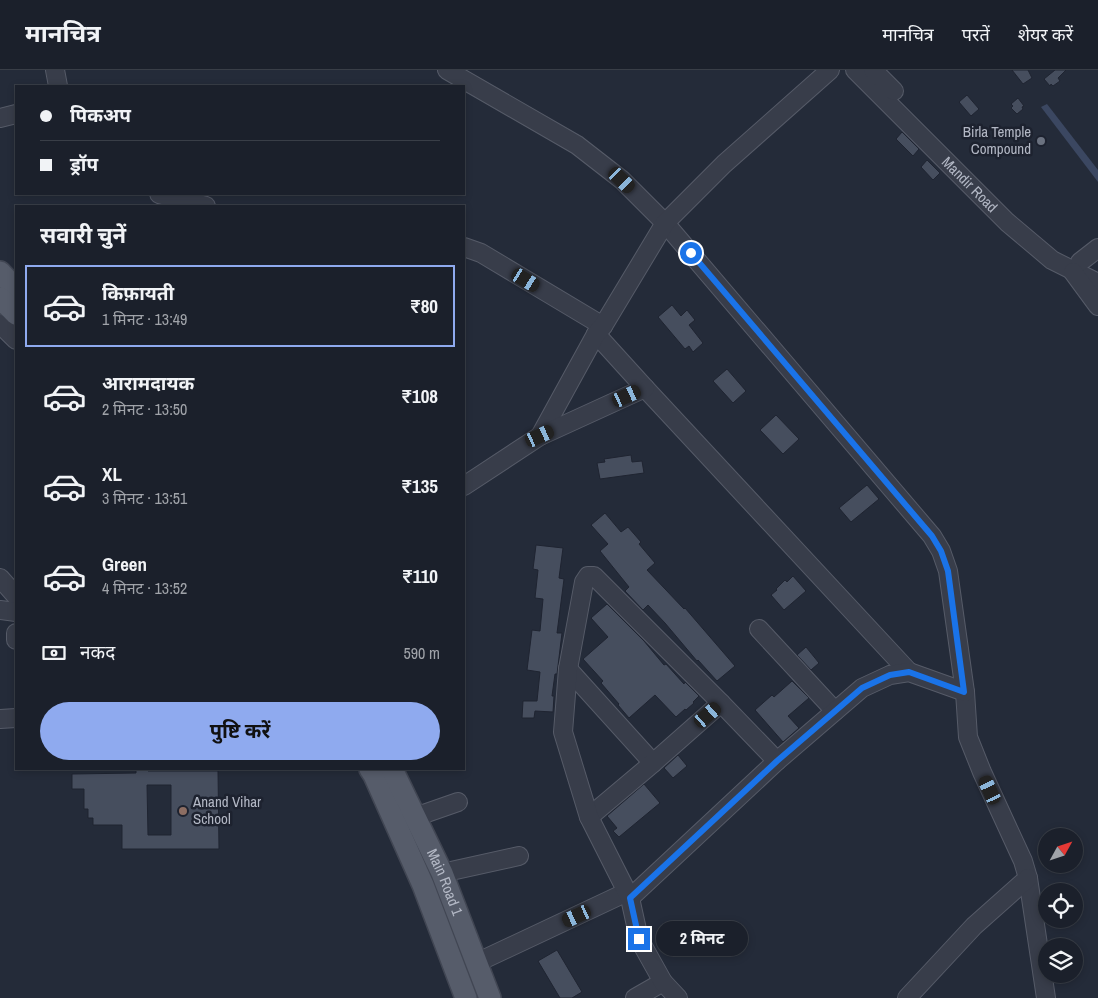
<!DOCTYPE html>
<html lang="hi">
<head>
<meta charset="utf-8">
<style>
	body { margin:0; font-family:"Archivo Narrow","Noto Sans Devanagari",sans-serif; background:#282d37; color:#f1f3f6; height:100vh; display:flex; flex-direction:column; font-size:19px; white-space:nowrap }
	* { box-sizing:border-box; margin:0 }
	p { font-size:16px; color:#a0a3a9 }
	.icon { flex:none; width:28px; height:28px; fill:none; stroke:currentColor; stroke-width:2; stroke-linecap:round; stroke-linejoin:round }
	.map { position:relative; flex:1; overflow:hidden }
	.side { position:absolute; left:15px; top:135px; width:450px; height:565px; display:flex; flex-direction:column; background:#1b202b; border-radius:0px; box-shadow:0 2px 8px #0003,0 0 0 1px #393e47 }
	.side>* { flex:none }
	.guide { position:absolute; left:15px; top:15px; width:450px; height:110px; border-radius:0px; box-shadow:0 2px 8px #0003,0 0 0 1px #393e47; display:grid; align-content:center; height:110px; padding:0 25px; background:#1b202b }
	.needle { width:32px; rotate:50deg }
	.fabs { position:absolute; left:1038px; top:758px; display:grid; gap:10px }
	.fabs a { display:grid; place-items:center; width:45px; height:45px; border-radius:50%; background:#1b202b; box-shadow:0 2px 8px #0003,0 0 0 1px #393e47; font-size:25px }
	.end { position:absolute; width:22px; height:22px; margin:-11px; border:6px solid #1a73e8; background:#fff; box-shadow:0 0 0 2px #fff }
	.from { border-radius:50% }
	.bubble { position:absolute; height:35px; border-radius:18px; background:#1b202b; box-shadow:0 2px 8px #0003,0 0 0 1px #393e47; font-size:16px; font-weight:700; line-height:35px; text-align:center }
	.car { position:absolute; width:15px; height:30px; margin:-15px -8px; border-radius:6px; box-shadow:0 0 4px 1px #0007; background:linear-gradient(#222 24%,#8ab4d8 0 40%,#222 0 76%,#8ab4d8 0 86%,#222 0) }
	.guide b { display:flex; align-items:center; gap:18px; height:48px; font-size:19px }
	.guide b+b { border-top:1px solid #393e47 }
	.guide i { width:12px; height:12px; background:#f1f3f6 }
	ul { padding:0; list-style:none }
	li { display:flex; align-items:center; gap:15px; height:82px; margin:0 10px 8px; padding:0 15px; border:2px solid transparent; border-radius:0px }
	li div { flex:1 }
	li b { display:block; font-size:19px }
	li em { font-style:normal; font-weight:700 }
	li.on { border-color:#8faaef }
	li>.icon { width:45px; height:45px; stroke-width:1.5 }
	h2 { padding:0 25px; font-size:22px; line-height:60px }
	.pay { display:flex; align-items:center; gap:12px; height:55px; padding:0 25px; font-size:19px }
	.pay p { margin-inline-start:auto }
	.button { display:flex; gap:10px; margin-top:auto; padding:10px 25px }
	.button a { flex:1; height:58px; border-radius:30px; background:#8faaef; color:#111; font-size:20px; font-weight:700; line-height:58px; text-align:center }
	header { display:flex; align-items:center; gap:30px; box-sizing:border-box; height:70px; padding:0 25px; background:#1b202b; border-bottom:1px solid #393e47 }
	header strong { font-size:24px }
	nav { display:flex; gap:28px; margin-inline-start:auto; font-size:18px }
	.map>svg:first-child { display:block }
	.water { fill:#3b4761 }
	.building { fill:#464e5e; stroke:#1f2431; fill-rule:evenodd }
	.lines { fill:none; stroke-linecap:round; stroke-linejoin:round }
	.minor-casing { stroke:#565b68; stroke-width:20 }
	.major-casing { stroke:#414653; stroke-width:24 }
	.minor { stroke:#383d4a; stroke-width:18 }
	.major { stroke:#565c6a; stroke-width:21 }
	.route { stroke:#1a73e8; stroke-width:6 }
	.worship-dot { fill:#6b7280; stroke:#1d222f; stroke-width:2 }
	.education-dot { fill:#8d6e63; stroke:#1d222f; stroke-width:2 }
	.labels { text-anchor:middle; stroke-width:5; stroke-linejoin:round; paint-order:stroke }
	.poi-label { font-size:15px; fill:#b3b8c5; stroke:#1d222f; text-anchor:end }
	.street-label { font-size:15px; fill:#b3b8c5; stroke:#1d222f }
</style>
</head>
<body>
<header>
<strong>मानचित्र</strong>
<nav><a>मानचित्र</a><a>परतें</a><a>शेयर करें</a></nav>
</header>
<div class="map">
<svg width="1098" height="928" viewBox="0 0 1098 928">
	<rect width="100%" height="100%" fill="#242b39"/>
	<path class="water" d="M1047 34 1098 100V112L1041 37Z"/>
	<path class="building" d="M1012 0H1028L1032 8 1023 14Z
		M1055 0H1066L1058 8 1060 11 1053 16 1051 14 1050 16 1044 9Z
		M967 25 979 39 971 46 959 32Z
		M1018 28 1024 36 1022 37 1023 39 1017 44 1011 38 1013 36 1011 34Z
		M902 62 919 79 913 86 896 69Z
		M927 90 940 103 933 110 921 97Z
		M672 235 681 246 687 240 695 250 689 255 703 273 693 282 689 276 685 279 658 247Z
		M727 299 746 321 733 333 713 311Z
		M776 345 799 369 783 384 760 360Z
		M631 385 632 392 642 391 644 403 600 409 597 393 605 392 604 389Z
		M867 415 879 429 851 452 839 438Z
		M605 443 621 462 628 457 641 472 639 474 655 493 647 500 684 539 685 538 735 596 717 611 698 590 697 591 665 553 648 535 643 540 625 521 629 517 600 481 608 474 591 455Z
		M536 475 563 478 559 508 564 509 557 563H562L557 604H555L552 626H554L553 642 535 641 534 648H522L523 631H537L540 602 527 600 532 560 540 561 543 529 535 528 538 500 533 499Z
		M793 506 806 521 784 540 771 525 777 520 776 519 785 510 787 512Z
		M607 534 644 571 664 595 666 594 684 614 685 612 699 626 693 632 694 633 686 640 685 639 676 647 655 625 629 648 618 635 619 634 601 613 603 611 583 589 608 567 591 548Z
		M806 577 819 593 811 600 797 585Z
		M792 611 809 628 788 646 799 658 783 672 755 640 772 625 774 627Z
		M678 685 687 696 673 708 664 698Z
		M136 699H148V701H218L219 779H122V755H93V748H88V739H84V719H72V704L136 703ZM147 715H171V765H148Z
		M644 714 660 733 619 767 613 761 617 758 607 746Z
		M557 880 582 922 572 928H560L538 891Z"/>
	<g class="lines">
		<g class="minor-casing">
			<g id="minor">
				<path d="M55 0 58 16"/>
				<path d="M447 0 577 75 622 110 665 153 932 466 941 481 948 501 965 622 968 667 982 702 1023 791 1028 808 1046 928"/>
				<path id="s1" d="M855 0 1007 152 1052 190 1098 213"/>
				<path d="M873 0 894 21"/>
				<path d="M0 48 16 44"/>
				<path d="M159 124 206 136"/>
				<path d="M464 177 481 183 603 256"/>
				<path d="M1080 192 1098 178"/>
				<path d="M1073 202 1098 236"/>
				<path d="M0 254 16 270"/>
				<path d="M596 264 645 318 909 602"/>
				<path d="M540 366 596 264 603 256 665 153 724 94 830 0"/>
				<path d="M464 416 540 366 645 318"/>
				<path d="M0 508 16 526"/>
				<path d="M0 540 16 542"/>
				<path d="M759 559 835 641"/>
				<path d="M16 563V570"/>
				<path d="M568 599 653 693"/>
				<path d="M0 649 16 648"/>
				<path d="M415 747 458 732"/>
				<path d="M589 747 653 693 721 633"/>
				<path d="M442 803 519 786"/>
				<path d="M630 828 777 691 862 618 890 605 909 602 965 622"/>
				<path d="M476 893 627 822"/>
				<path d="M635 928 663 912"/>
				<path d="M678 928 663 912 639 869 630 828 589 747 563 662 568 599 584 512 588 506H594L721 633 777 691"/>
				<path d="M907 928 974 856 1028 808"/>
			</g>
		</g>
		<g class="major-casing">
			<g id="major">
				<path d="M0 202 16 219"/>
				<path d="M0 228 16 244"/>
				<path d="M370 699 374 705 423 815 466 928"/>
				<path id="s2" d="M392 699 442 803 490 928"/>
			</g>
		</g>
		<use href="#minor" class="minor"/>
		<use href="#major" class="major"/>
	</g>
	<g class="lines">
		<path class="route" d="M639 869 630 828 777 691 862 618 890 605 909 602 964 622 948 501 941 481 932 466 691 183"/>
	</g>
	<circle class="worship-dot" cx="1041" cy="71" r="5"/>
	<circle class="education-dot" cx="183" cy="741" r="5"/>
	<g class="labels">
		<g class="poi-label">
			<text x="1031" y="67">Birla Temple<tspan x="1031" dy="17">Compound</tspan></text>
			<text x="193" y="737" text-anchor="start">Anand Vihar<tspan x="193" dy="17">School</tspan></text>
		</g>
		<g class="street-label">
			<text dy="5" stroke="none"><textPath href="#s1" startOffset="162">Mandir Road</textPath></text>
			<text dy="5" stroke="none"><textPath href="#s2" startOffset="125">Main Road 1</textPath></text>
		</g>
	</g>
</svg>
<div class="fabs">
<a><svg class="needle" viewBox="-14 -14 28 28"><path d="M0-13l5 13h-10z" fill="#e53935"/><path d="M0 13l5-13h-10z" fill="#a0a3a9"/></svg></a>
<a><svg class="icon" aria-label="locate" viewBox="0 0 24 24"><circle cx="12" cy="12" r="6"/><path d="M12 2v4M12 18v4M2 12h4M18 12h4"/></svg></a>
<a><svg class="icon" aria-label="layers" viewBox="0 0 24 24"><path d="M12 4l9 5-9 5-9-5zM3 14l9 5 9-5"/></svg></a>
</div>
<i class="end from" style="left:691px;top:183px"></i>
<i class="end" style="left:639px;top:869px"></i>
<div class="bubble" style="left:656px;top:851px;width:92px">2 मिनट</div>
<i class="car" style="left:622px;top:110px;rotate:134deg"></i>
<i class="car" style="left:526px;top:210px;rotate:121deg"></i>
<i class="car" style="left:627px;top:326px;rotate:65deg"></i>
<i class="car" style="left:540px;top:366px;rotate:65deg"></i>
<i class="car" style="left:708px;top:645px;rotate:49deg"></i>
<i class="car" style="left:990px;top:720px;rotate:335deg"></i>
<i class="car" style="left:577px;top:846px;rotate:245deg"></i>
<div class="guide">
<b><i class="from"></i>पिकअप</b>
<b><i></i>ड्रॉप</b>
</div>
<section class="side">
<h2>सवारी चुनें</h2>
<ul>
<li class="on"><svg class="icon" aria-label="car" viewBox="0 0 24 24"><path d="M5 17H2v-5l4-1 3-4h7l3 4 3 1v5h-3M9 17h6M6 11h13"/><circle cx="7" cy="17" r="2"/><circle cx="17" cy="17" r="2"/></svg><div><b>किफ़ायती</b><p>1 मिनट · 13:49</p></div><em>₹80</em></li>
<li><svg class="icon" aria-label="car" viewBox="0 0 24 24"><path d="M5 17H2v-5l4-1 3-4h7l3 4 3 1v5h-3M9 17h6M6 11h13"/><circle cx="7" cy="17" r="2"/><circle cx="17" cy="17" r="2"/></svg><div><b>आरामदायक</b><p>2 मिनट · 13:50</p></div><em>₹108</em></li>
<li><svg class="icon" aria-label="car" viewBox="0 0 24 24"><path d="M5 17H2v-5l4-1 3-4h7l3 4 3 1v5h-3M9 17h6M6 11h13"/><circle cx="7" cy="17" r="2"/><circle cx="17" cy="17" r="2"/></svg><div><b>XL</b><p>3 मिनट · 13:51</p></div><em>₹135</em></li>
<li><svg class="icon" aria-label="car" viewBox="0 0 24 24"><path d="M5 17H2v-5l4-1 3-4h7l3 4 3 1v5h-3M9 17h6M6 11h13"/><circle cx="7" cy="17" r="2"/><circle cx="17" cy="17" r="2"/></svg><div><b>Green</b><p>4 मिनट · 13:52</p></div><em>₹110</em></li>
</ul>
<div class="pay"><svg class="icon" aria-label="cash" viewBox="0 0 24 24"><path d="M3 7h18v10H3z"/><circle cx="12" cy="12" r="2"/></svg>नकद<p>590 m</p></div>
<div class="button"><a>पुष्टि करें</a></div>
</section>
</div>
</body>
</html>
